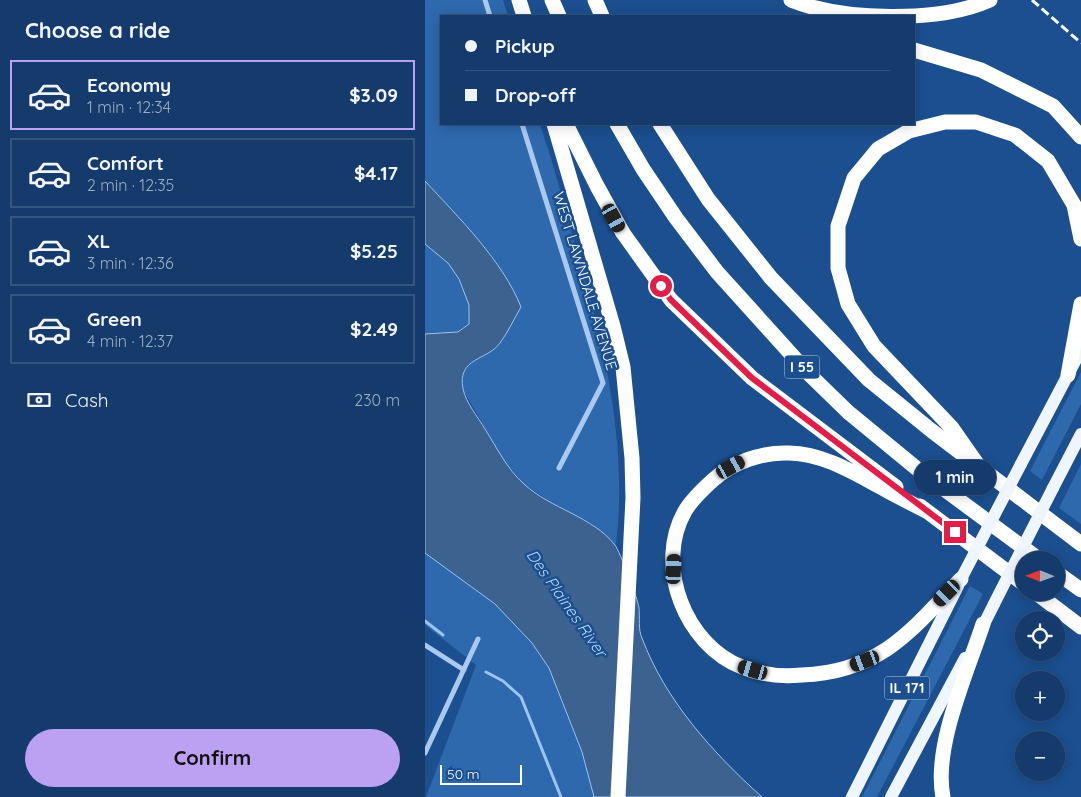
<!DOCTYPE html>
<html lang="en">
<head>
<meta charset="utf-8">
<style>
	body { margin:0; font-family:Quicksand,sans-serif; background:#214673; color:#f1f3f6; height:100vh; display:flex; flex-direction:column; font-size:19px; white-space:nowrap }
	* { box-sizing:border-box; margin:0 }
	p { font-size:16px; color:#9dadc1 }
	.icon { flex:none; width:28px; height:28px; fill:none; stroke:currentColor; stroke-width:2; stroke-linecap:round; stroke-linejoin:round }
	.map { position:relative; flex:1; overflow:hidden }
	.side { display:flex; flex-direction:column; background:#143b6b; width:425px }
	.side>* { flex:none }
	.banner { position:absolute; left:15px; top:15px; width:475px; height:110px; border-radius:0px; box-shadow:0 2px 12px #0003,0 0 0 1px #33557e; display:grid; align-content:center; height:110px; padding:0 25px; background:#143b6b }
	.needle { width:32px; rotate:271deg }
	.tools { position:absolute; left:590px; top:551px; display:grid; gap:10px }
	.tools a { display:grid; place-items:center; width:50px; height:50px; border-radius:50%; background:#143b6b; box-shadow:0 2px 12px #0003,0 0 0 1px #33557e; font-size:25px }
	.scale { position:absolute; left:15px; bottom:12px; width:82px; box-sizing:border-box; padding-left:5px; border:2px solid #fff; border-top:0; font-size:14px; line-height:18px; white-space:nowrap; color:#fff; -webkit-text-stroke:4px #1b4f8f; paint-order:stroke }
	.end { position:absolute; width:22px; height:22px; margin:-11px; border:6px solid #e11d48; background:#fff; box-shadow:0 0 0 2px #fff }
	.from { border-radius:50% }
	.bubble { position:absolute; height:35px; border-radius:18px; background:#143b6b; box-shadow:0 2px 12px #0003,0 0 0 1px #33557e; font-size:16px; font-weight:700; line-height:35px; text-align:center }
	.car { position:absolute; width:15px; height:30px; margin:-15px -8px; border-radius:6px; box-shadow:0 0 4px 1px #0007; background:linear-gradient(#222 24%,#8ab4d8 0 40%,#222 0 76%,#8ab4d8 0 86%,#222 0) }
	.banner b { display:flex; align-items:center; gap:18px; height:48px; font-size:19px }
	.banner b+b { border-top:1px solid #33557e }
	.banner i { width:12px; height:12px; background:#f1f3f6 }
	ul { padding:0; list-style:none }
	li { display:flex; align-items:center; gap:15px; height:70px; margin:0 10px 8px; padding:0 15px; border:2px solid #33557e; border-radius:0px }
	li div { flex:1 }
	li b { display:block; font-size:19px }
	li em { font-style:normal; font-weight:700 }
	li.active { border-color:#bca0f2 }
	li>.icon { width:45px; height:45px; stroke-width:1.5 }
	h2 { padding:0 25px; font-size:22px; line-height:60px }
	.pay { display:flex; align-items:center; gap:12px; height:55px; padding:0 25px; font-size:19px }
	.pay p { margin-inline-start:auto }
	.action { display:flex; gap:10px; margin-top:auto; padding:10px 25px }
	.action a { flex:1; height:58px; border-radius:30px; background:#bca0f2; color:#111; font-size:20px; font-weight:700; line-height:58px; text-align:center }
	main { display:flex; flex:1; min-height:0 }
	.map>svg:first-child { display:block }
	.green { fill:#2e69ad }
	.water { fill:#3c6290; stroke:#9cc4f0 }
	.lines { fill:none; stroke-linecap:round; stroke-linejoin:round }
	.stream { stroke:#9cc4f0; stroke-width:3 }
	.street { stroke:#a9c9ee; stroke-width:5 }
	.primary { stroke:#f0f6ff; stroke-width:12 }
	.highway { stroke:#fff; stroke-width:15 }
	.rail { stroke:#fff; stroke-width:3; stroke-dasharray:9 4; stroke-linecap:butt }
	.primary-bridge { stroke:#f0f6ff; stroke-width:12 }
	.route { stroke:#e11d48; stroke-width:6 }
	.labels { text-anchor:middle; stroke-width:5; stroke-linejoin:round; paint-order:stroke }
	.shield { fill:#1b4f8f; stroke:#bbcadd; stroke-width:1 }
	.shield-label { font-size:14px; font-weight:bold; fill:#fff }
	.street-label { font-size:15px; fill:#fff; stroke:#1b4f8f }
	.water-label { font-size:16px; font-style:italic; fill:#b5d3f5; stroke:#1b4f8f }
</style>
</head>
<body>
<main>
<section class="side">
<h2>Choose a ride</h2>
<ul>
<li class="active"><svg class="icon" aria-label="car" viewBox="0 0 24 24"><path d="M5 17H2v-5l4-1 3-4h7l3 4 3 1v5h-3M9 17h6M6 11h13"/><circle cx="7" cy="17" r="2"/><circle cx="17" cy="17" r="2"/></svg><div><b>Economy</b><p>1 min · 12:34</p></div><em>$3.09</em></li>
<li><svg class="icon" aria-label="car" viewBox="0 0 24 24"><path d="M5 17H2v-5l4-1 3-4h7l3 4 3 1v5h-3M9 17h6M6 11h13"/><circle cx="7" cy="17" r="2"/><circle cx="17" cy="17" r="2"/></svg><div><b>Comfort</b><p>2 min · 12:35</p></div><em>$4.17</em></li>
<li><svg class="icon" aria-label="car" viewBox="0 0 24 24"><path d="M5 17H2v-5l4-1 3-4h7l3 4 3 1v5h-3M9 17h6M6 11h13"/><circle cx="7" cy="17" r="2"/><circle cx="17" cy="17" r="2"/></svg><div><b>XL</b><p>3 min · 12:36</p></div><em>$5.25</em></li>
<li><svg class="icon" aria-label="car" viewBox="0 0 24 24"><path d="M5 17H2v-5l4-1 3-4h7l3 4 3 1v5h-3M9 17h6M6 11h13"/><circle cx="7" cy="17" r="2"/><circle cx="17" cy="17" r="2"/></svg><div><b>Green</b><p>4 min · 12:37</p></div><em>$2.49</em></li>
</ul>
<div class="pay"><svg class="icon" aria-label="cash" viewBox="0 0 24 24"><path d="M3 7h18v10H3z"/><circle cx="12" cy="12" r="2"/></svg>Cash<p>230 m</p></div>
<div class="action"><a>Confirm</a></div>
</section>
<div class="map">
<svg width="656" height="797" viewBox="0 0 656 797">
	<rect width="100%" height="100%" fill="#1b4f8f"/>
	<path class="green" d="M0 0H78L83 16H16V124H115C128 163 139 203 150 244 179 343 203 442 191 545L166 523 126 502 100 485 79 461 38 390V374L45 362 74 345 96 307C78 261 33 217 0 181Z
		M0 244 23 263 34 279 44 305V324L33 332 0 334Z
		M656 372V404L617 480 605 471Z
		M656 464V524L634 508Z
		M0 553 70 604 107 643 124 668 157 752 169 797H1L51 665 0 625Z
		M545 586 558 594 452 797H437Z"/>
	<path class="water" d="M0 181C33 217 78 261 96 307 89 319 83 332 75 343 62 361 32 357 38 389 41 403 53 417 60 429 72 448 82 469 99 484 126 509 167 516 190 545 195 552 213 599 214 608 215 618 213 630 217 638 240 700 288 753 337 797H169L157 752 124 668 107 643 70 604 0 553V334L33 332 44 324V305L34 279 23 263 0 244Z"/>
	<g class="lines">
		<path class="stream" d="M0 621 18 635
			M61 672 78 681 96 697 136 797"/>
		<path class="street" d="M60 0 65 16
			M97 124 178 383 134 468
			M0 645 39 670
			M0 753 53 639"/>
		<path class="primary" d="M596 464 656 350
			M628 488 656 434
			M555 632 569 604
			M427 797 533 586
			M466 797 540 658"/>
		<path class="highway" d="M94 0 99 16
			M127 0 134 16
			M170 0 177 16
			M366 0C418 21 514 23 565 0
			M489 50 556 70 628 106 656 137
			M129 124 188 326 198 367 207 458 208 498 193 797
			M141 124 172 186 198 233 246 300 327 378 471 487
			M192 124 218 169 251 218 292 272 385 375 423 412 496 472 615 560
			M235 124 283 199 346 278 444 380 507 431 656 544
			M643 375 656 304
			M555 468 527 428 449 346 423 304 413 268V226L429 178 453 149 484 131 520 122H551L590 135 623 161 649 205 656 239
			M495 506 599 584
			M503 512C488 504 473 497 459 489 429 473 400 454 364 453 337 452 308 462 288 480 278 489 267 499 260 511 229 565 260 645 317 667 336 675 357 677 377 675 407 674 436 666 462 649 490 630 513 602 536 579
			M631 572 656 590
			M610 592 656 627
			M518 797C508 747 542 673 558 624"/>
		<path class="rail" d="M607 0 656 43"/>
		<path class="primary-bridge" d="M536 579 596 464
			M569 604 628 488"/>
	</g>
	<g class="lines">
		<path class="route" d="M236 286 246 300 327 378 530 532"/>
	</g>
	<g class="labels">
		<g class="shield">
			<rect x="359.5" y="355.5" width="35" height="23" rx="4"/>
			<rect x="459.5" y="676.5" width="45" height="23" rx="4"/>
		</g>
		<g class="shield-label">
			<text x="377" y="372">I 55</text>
			<text x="482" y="693">IL 171</text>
		</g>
		<g class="street-label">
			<text transform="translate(160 281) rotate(73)" y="5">WEST LAWNDALE AVENUE</text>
		</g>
		<g class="water-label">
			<text transform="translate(142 603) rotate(55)" y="6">Des Plaines River</text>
		</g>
	</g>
</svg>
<div class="tools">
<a><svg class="needle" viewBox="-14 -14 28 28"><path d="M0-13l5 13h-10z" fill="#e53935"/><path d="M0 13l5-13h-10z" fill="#9dadc1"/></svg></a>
<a><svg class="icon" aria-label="locate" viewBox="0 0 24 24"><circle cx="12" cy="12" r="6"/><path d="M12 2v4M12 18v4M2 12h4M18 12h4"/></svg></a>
<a>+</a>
<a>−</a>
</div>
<div class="scale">50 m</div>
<i class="end from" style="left:236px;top:286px"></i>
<i class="end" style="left:530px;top:532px"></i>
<div class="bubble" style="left:489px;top:460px;width:82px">1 min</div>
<i class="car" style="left:189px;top:218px;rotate:151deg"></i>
<i class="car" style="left:306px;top:467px;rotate:61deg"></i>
<i class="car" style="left:249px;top:569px;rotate:3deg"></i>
<i class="car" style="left:522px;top:593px;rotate:225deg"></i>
<i class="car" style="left:440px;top:661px;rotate:249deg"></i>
<i class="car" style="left:328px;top:670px;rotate:286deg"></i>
<div class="banner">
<b><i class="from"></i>Pickup</b>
<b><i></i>Drop-off</b>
</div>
</div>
</main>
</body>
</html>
